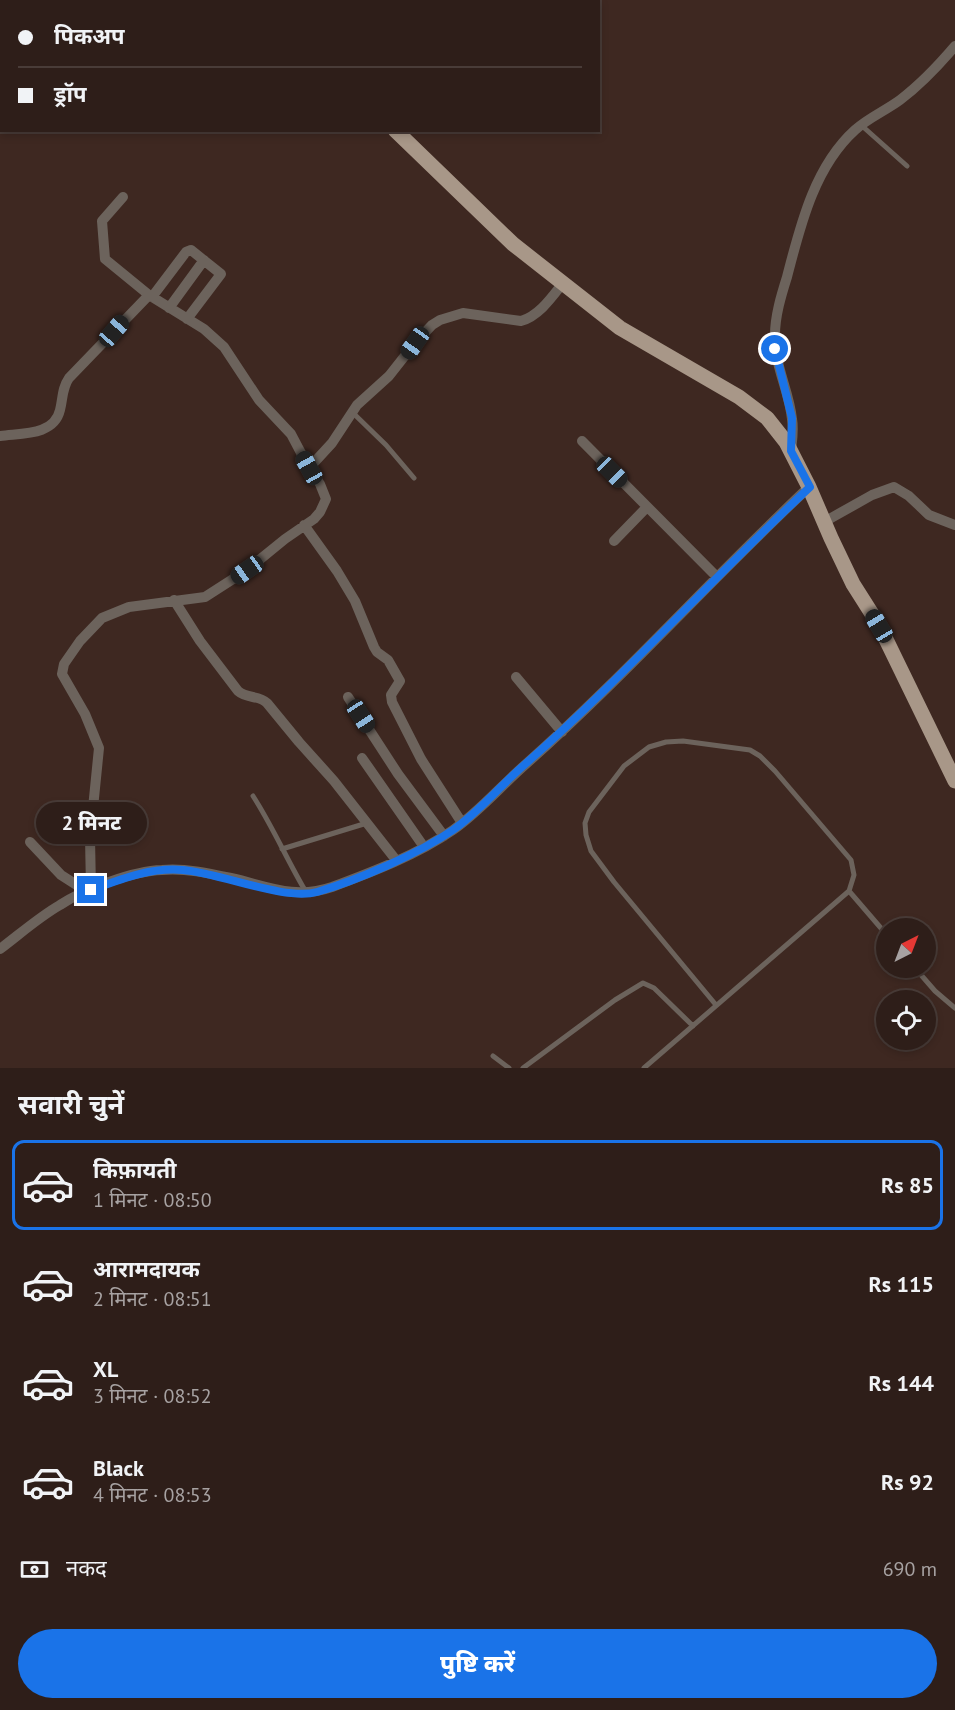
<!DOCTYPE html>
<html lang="hi">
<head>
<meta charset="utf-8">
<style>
	body { margin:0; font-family:"PT Sans","Noto Sans Devanagari",sans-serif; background:#3a2b26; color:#f1f3f6; height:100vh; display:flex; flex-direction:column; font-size:22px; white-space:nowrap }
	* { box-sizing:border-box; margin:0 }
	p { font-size:20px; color:#a7a2a2 }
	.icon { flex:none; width:33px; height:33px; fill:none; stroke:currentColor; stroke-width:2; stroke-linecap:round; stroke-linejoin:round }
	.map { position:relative; height:1068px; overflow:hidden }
	.side { display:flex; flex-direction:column; background:#2e1e19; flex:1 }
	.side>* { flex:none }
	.top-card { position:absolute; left:0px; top:0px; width:600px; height:132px; box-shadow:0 3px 9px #0003,0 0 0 2px #493c38; display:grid; align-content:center; height:132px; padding:0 18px; background:#2e1e19 }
	.needle { width:39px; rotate:42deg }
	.fabs { position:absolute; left:876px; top:918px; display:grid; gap:12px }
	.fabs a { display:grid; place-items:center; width:60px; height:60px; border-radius:50%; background:#2e1e19; box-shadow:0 3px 9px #0003,0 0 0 2px #493c38; font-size:30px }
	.end { position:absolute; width:27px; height:27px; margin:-14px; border:8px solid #1a73e8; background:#fff; box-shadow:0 0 0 3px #fff }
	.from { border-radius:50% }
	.bubble { position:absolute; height:42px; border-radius:21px; background:#2e1e19; box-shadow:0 3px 9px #0003,0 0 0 2px #493c38; font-size:20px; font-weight:800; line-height:42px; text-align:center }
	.car { position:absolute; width:18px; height:36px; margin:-18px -9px; border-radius:8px; box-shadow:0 0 4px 2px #0007; background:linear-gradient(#222 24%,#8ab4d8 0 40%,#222 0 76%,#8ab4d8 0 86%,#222 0) }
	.top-card b { display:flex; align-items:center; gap:21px; height:57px; font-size:22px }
	.top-card b+b { border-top:2px solid #493c38 }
	.top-card i { width:15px; height:15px; background:#f1f3f6 }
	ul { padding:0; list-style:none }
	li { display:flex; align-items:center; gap:18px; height:90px; margin:0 12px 9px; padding:0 6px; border:3px solid transparent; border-radius:12px }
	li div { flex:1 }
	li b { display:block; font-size:22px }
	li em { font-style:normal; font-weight:800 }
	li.active { border-color:#1a73e8 }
	li>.icon { width:54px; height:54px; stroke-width:1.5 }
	h2 { padding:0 18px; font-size:27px; line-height:72px }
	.pay { display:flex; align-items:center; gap:15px; height:66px; padding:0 18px; font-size:22px }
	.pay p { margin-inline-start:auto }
	.primary-button { display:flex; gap:12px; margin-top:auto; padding:12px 18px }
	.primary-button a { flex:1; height:69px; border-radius:36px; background:#1a73e8; color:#fff; font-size:24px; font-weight:800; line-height:69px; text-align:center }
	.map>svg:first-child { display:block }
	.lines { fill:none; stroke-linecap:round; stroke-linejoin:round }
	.service { stroke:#6c635c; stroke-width:5 }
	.minor { stroke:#6c635c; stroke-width:10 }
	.primary { stroke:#a89788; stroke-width:15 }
	.route { stroke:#1a73e8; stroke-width:8 }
</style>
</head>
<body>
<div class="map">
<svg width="955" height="1068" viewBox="0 0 955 1068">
	<rect width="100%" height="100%" fill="#3e2821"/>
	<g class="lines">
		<path class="service" d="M861 125 907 166
			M352 412 386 445 414 478
			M253 796C273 827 287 860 306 892
			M282 849 367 823
			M915 968 935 991 955 1008
			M716 1005 614 882 591 851 586 835 585 823 589 812 624 766 649 747 666 742 683 741 750 750 760 756 775 771 851 860 854 875 849 891
			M493 1056 509 1068
			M523 1068 615 1000 643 983 654 988 693 1026
			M644 1068 849 891 886 934"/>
		<path class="minor" d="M245 0 246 2
			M447 0 449 2
			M123 197 102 221 105 259 149 295
			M152 297 186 252 191 250 221 274 187 319
			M169 308 204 260
			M0 436C21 433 54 436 60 410 63 398 62 388 69 378L149 295 204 329 224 347 259 400 291 434 309 468
			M582 441 717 577
			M791 451C792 441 794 430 792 419 789 390 774 365 775 335 775 316 781 296 787 277 800 227 814 167 855 130 868 118 885 111 900 100 921 84 938 66 955 46
			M824 522 872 495 894 487 909 496 929 515 955 525
			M304 525 337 571 355 601 374 647 377 652 388 660 400 681 391 695 392 702 421 759 462 823
			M614 541 647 507
			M174 600 200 641 238 691C247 699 259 695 267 703L299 742 334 781 396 860
			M516 677 562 732
			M348 697 398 774 444 836
			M362 758 424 847
			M30 842 61 875 86 891
			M91 889 90 838 99 748 85 714 62 674 64 664 80 641 102 618 129 607 205 597 247 570 285 539 314 519 320 512 326 499 320 484 309 468 332 443 357 405 389 376 415 343 432 325 440 320 463 313 521 321C539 316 552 297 563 283
			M0 949C20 934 39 917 60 905 84 889 133 871 162 870 185 868 208 873 231 878 267 886 294 900 332 887 372 872 417 855 453 830 479 812 502 785 526 764 625 676 713 577 809 487"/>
		<path class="primary" d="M296 0V2
			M395 130 513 244 620 328 739 397 767 418 786 442 809 487 831 538 853 584 879 625 955 781"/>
	</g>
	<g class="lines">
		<path class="route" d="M91 890C121 879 151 867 183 870 221 873 284 901 317 892 358 880 418 854 453 830 479 812 500 786 523 766 623 678 712 578 810 487L791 451 792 418 775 349"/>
	</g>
</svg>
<div class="fabs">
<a><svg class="needle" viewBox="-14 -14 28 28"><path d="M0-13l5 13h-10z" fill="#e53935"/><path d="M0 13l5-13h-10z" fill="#a7a2a2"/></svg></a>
<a><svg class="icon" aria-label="locate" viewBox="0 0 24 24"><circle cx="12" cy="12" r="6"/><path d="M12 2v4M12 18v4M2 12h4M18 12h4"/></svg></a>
</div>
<i class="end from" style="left:775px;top:349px"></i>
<i class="end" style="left:91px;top:890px"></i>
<div class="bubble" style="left:36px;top:802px;width:111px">2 मिनट</div>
<i class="car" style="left:114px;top:331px;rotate:41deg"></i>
<i class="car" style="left:415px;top:343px;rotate:215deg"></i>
<i class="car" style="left:309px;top:468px;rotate:331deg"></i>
<i class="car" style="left:612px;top:472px;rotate:135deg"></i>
<i class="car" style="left:247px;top:570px;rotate:235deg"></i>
<i class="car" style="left:879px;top:626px;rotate:329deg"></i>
<i class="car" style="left:361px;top:716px;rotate:147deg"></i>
<div class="top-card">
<b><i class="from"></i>पिकअप</b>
<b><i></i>ड्रॉप</b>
</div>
</div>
<section class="side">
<h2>सवारी चुनें</h2>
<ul>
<li class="active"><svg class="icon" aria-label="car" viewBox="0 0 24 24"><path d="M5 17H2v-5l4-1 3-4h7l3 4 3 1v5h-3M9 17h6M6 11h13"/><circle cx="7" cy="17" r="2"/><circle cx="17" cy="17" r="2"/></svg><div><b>किफ़ायती</b><p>1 मिनट · 08:50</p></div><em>Rs 85</em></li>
<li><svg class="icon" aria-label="car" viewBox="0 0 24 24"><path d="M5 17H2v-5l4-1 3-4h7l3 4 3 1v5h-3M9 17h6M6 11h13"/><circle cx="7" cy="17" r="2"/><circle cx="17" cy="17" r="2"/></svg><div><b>आरामदायक</b><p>2 मिनट · 08:51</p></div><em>Rs 115</em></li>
<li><svg class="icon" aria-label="car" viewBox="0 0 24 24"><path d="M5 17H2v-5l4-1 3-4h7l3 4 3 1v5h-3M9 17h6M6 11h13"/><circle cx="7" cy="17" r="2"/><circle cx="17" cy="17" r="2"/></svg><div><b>XL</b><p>3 मिनट · 08:52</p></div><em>Rs 144</em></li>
<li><svg class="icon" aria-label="car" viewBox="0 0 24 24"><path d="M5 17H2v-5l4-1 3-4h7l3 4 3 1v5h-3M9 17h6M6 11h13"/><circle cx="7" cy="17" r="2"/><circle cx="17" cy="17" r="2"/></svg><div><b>Black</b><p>4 मिनट · 08:53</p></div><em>Rs 92</em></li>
</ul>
<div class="pay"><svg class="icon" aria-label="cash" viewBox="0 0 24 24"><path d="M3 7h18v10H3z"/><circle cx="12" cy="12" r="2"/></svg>नकद<p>690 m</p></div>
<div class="primary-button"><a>पुष्टि करें</a></div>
</section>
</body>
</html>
